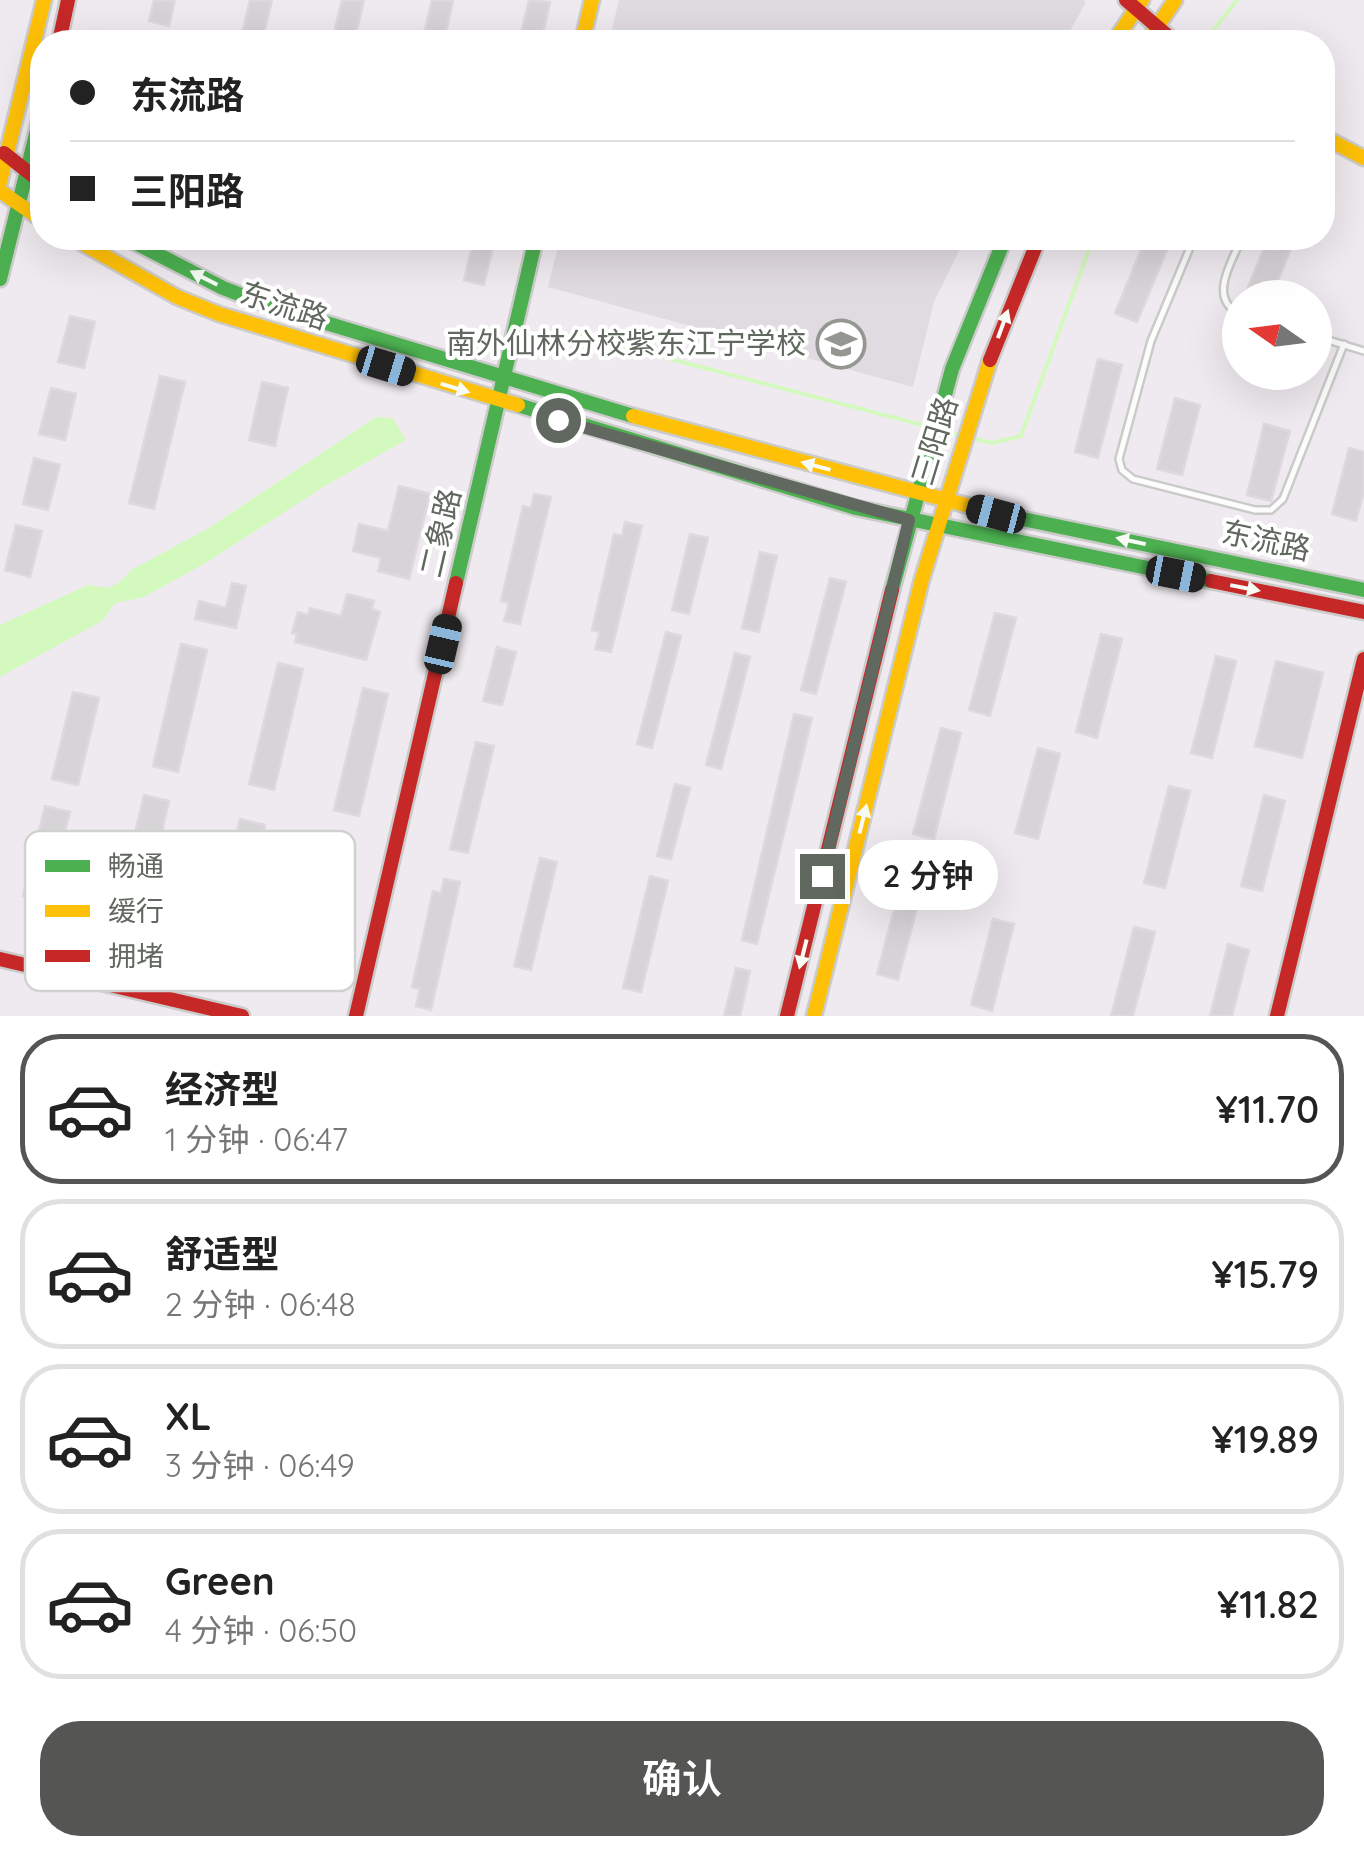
<!DOCTYPE html>
<html lang="zh">
<head>
<meta charset="utf-8">
<style>
	body { margin:0; font-family:Quicksand,"Noto Sans SC",sans-serif; background:#f2f2f2; color:#222; height:100vh; display:flex; flex-direction:column; font-size:38px; white-space:nowrap }
	* { box-sizing:border-box; margin:0 }
	p { font-size:32px; color:#767676 }
	.icon { flex:none; width:55px; height:55px; fill:none; stroke:currentColor; stroke-width:2; stroke-linecap:round; stroke-linejoin:round }
	.map { position:relative; height:1016px; overflow:hidden }
	.drawer { display:flex; flex-direction:column; background:#fff; flex:1 }
	.drawer>* { flex:none }
	.guide { position:absolute; left:30px; top:30px; width:1305px; height:220px; border-radius:40px; box-shadow:0 10px 40px #0002; display:grid; align-content:center; height:220px; padding:0 40px; background:#fff }
	.needle { width:65px; rotate:284deg }
	.controls { position:absolute; left:1222px; top:280px; display:grid; gap:20px }
	.controls a { display:grid; place-items:center; width:110px; height:110px; border-radius:50%; background:#fff; box-shadow:0 10px 40px #0002; font-size:50px }
	.end { position:absolute; width:45px; height:45px; margin:-22px; border:12px solid #61685f; background:#fff; box-shadow:0 0 0 5px #fff }
	.from { border-radius:50% }
	.bubble { position:absolute; height:70px; border-radius:35px; background:#fff; box-shadow:0 10px 40px #0002; font-size:32px; font-weight:600; line-height:70px; text-align:center }
	.car { position:absolute; width:30px; height:60px; margin:-30px -15px; border-radius:12px; box-shadow:0 0 8px 2px #0007; background:linear-gradient(#222 24%,#8ab4d8 0 40%,#222 0 76%,#8ab4d8 0 86%,#222 0) }
	.guide b { display:flex; align-items:center; gap:35px; height:95px; font-size:38px }
	.guide b+b { border-top:2px solid #e0e0e0 }
	.guide i { width:25px; height:25px; background:#222 }
	ul { padding:18px 0 0; list-style:none }
	li { display:flex; align-items:center; gap:30px; height:150px; margin:0 20px 15px; padding:0 20px; border:5px solid #e0e0e0; border-radius:40px }
	li div { flex:1 }
	li b { display:block; font-size:38px }
	li em { font-style:normal; font-weight:600 }
	li.current { border-color:#555654 }
	li>.icon { width:90px; height:90px; stroke-width:1.5 }
	.button { display:flex; gap:20px; margin-top:auto; padding:20px 40px }
	.button a { flex:1; height:115px; border-radius:40px; background:#555654; color:#fff; font-size:40px; font-weight:600; line-height:115px; text-align:center }
	.map>svg:first-child { display:block }
	.education { fill:#e0dae1 }
	.water { fill:#d4f9bf }
	.lines { fill:none; stroke-linecap:round; stroke-linejoin:round }
	.stream { stroke:#d4f9bf; stroke-width:4 }
	.building { fill:#d6d4d7; stroke:#ded9de; stroke-width:2.5 }
	.lane-casing { stroke:#cacac9; stroke-width:10 }
	.fast-casing { stroke:#cbcbca; stroke-width:19 }
	.slow-casing { stroke:#cbcbca; stroke-width:19 }
	.jam-casing { stroke:#cbcbca; stroke-width:19 }
	.lane { stroke:#fdfcfd; stroke-width:5 }
	.fast { stroke:#4caf50; stroke-width:14 }
	.slow { stroke:#ffc107; stroke-width:14 }
	.jam { stroke:#c62828; stroke-width:14 }
	.oneway { fill:#f6fbf6 }
	.route { stroke:#61685f; stroke-width:12 }
	.labels { text-anchor:middle; stroke-width:8; stroke-linejoin:round; paint-order:stroke }
	.street-label { font-size:30px; fill:#61685f; stroke:#fff }
	.poi-label { font-size:30px; fill:#61685f; stroke:#fff; text-anchor:end }
	.key { fill:#fff; stroke:#d0d2cf; stroke-width:2.5 }
	.key-label { font-size:28px; fill:#61685f }
</style>
</head>
<body>
<div class="map">
<svg width="1364" height="1016" viewBox="0 0 1364 1016">
	<rect width="100%" height="100%" fill="#efeaef"/>
	<path class="education" d="M619 0H1083L1086 2 1064 42H609Z
		M560 238H965L934 302 913 387 548 287Z"/>
	<path class="water" d="M376 417 393 418 406 440 323 487 209 561 144 597 115 603 102 621 0 677V625L88 585 108 588 120 582 131 570 207 529Z"/>
	<g class="lines">
		<path class="stream" d="M1204 42 1237 0
			M560 336 575 334 930 427
			M939 430 959 435
			M968 437 992 443 1021 436 1093 238"/>
	</g>
	<path class="building" d="M154 0H175L169 26 149 21Z
		M250 0H272L262 42H240Z
		M342 0H364L354 42H332Z
		M432 0H453L444 42H422Z
		M529 0 550 2 541 42H519Z
		M474 238H495L484 285 464 280Z
		M1146 238H1172L1137 322 1115 313Z
		M1268 238H1295L1271 298H1252L1245 295Z
		M70 316 95 322 84 368 58 362Z
		M1098 359 1122 365 1098 458 1075 452Z
		M160 376 185 382 154 509 129 503Z
		M262 382 288 388 275 446 249 440Z
		M51 388 76 394 65 440 39 434Z
		M1175 398 1200 405 1182 475 1157 469Z
		M1264 424 1290 431 1271 501 1247 495Z
		M1349 448 1364 452V491L1356 521 1332 514Z
		M34 458 60 465 48 510 23 504Z
		M399 486 430 494 409 579 378 571 381 558 353 551 359 524 388 531Z
		M534 494 551 497 520 624 504 621 509 603 501 601 523 506 531 508Z
		M625 522 642 526 611 652 595 649 600 632 592 630 614 534 622 536Z
		M16 525 42 531 30 577 5 570Z
		M690 534 708 538 689 614 672 610Z
		M760 552 777 556 759 632 742 628Z
		M830 578 846 582 816 694 801 690Z
		M232 583 246 586 236 628 195 619 199 601 226 608Z
		M347 594 374 601 372 609 380 612 366 660 295 642 297 634 292 633 298 612 308 615 310 608 341 616Z
		M995 613 1016 618 990 716 969 710Z
		M666 632 681 636 652 748 637 744Z
		M1101 634 1122 639 1097 738 1076 732Z
		M181 644 207 650 178 772 153 766Z
		M497 647 516 652 502 705 483 701Z
		M735 653 750 657 721 769 706 765Z
		M1216 656 1236 661 1212 758 1191 753Z
		M1276 661 1323 673 1302 758 1255 746Z
		M278 663 303 669 274 790 249 784Z
		M363 688 388 694 359 816 334 810Z
		M73 692 99 698 78 785 52 779Z
		M794 714 812 718 757 944 742 940Z
		M941 728 961 733 934 839 913 834Z
		M476 742 494 746 468 853 450 849Z
		M1038 748 1060 754 1038 839 1015 833Z
		M675 784 690 788 671 859 657 856Z
		M1169 786 1190 791 1165 888 1144 883Z
		M144 795 169 801 141 923 115 917Z
		M1264 795 1285 801 1262 891 1241 886Z
		M45 806 70 812 48 902 23 896Z
		M240 819 265 825 236 947 211 941Z
		M540 858 557 862 531 970 514 966Z
		M905 868 926 874 898 980 877 974Z
		M650 876 668 881 641 992 623 988Z
		M444 879 460 882 431 1010 416 1006 420 989 412 987 433 891 441 893Z
		M993 919 1014 924 992 1011 971 1005Z
		M1134 927 1155 932 1133 1016H1111Z
		M1228 944 1249 950 1232 1016H1210Z
		M736 968 750 971 740 1016H724Z"/>
	<g class="lines">
		<g class="lane-casing">
			<path id="lane" d="M1194 238 1151 341 1119 459 1122 470 1133 479 1255 510H1271L1283 499 1344 344
				M1240 314C1207 299 1232 261 1242 238
				M1315 336 1364 351"/>
		</g>
		<g class="fast-casing">
			<path id="fast" d="M126 238 223 288 270 306 633 416
				M0 279 42 110
				M518 405 856 508 1211 581
				M1003 515 1364 590
				M456 583 536 238
				M892 590 952 369 1005 238"/>
		</g>
		<g class="slow-casing">
			<path id="slow" d="M582 42 592 0
				M1114 42 1142 0
				M1147 42 1175 0
				M1322 136 1364 158
				M0 182 44 0
				M0 191 42 220
				M73 238 177 297 219 314 518 405
				M633 416 1003 515
				M814 1016 922 579 990 360"/>
		</g>
		<g class="jam-casing">
			<path id="jam" d="M1126 0 1175 42
				M59 42 68 0
				M4 153 42 183
				M990 360 1039 238
				M1211 581 1364 612
				M0 959 242 1016
				M356 1016 456 583
				M787 1016 892 590
				M1277 1016 1364 659"/>
		</g>
		<use href="#lane" class="lane"/>
		<use href="#fast" class="fast"/>
		<use href="#slow" class="slow"/>
		<use href="#jam" class="jam"/>
	</g>
	<defs><path id="oneway-solid" d="M-6-.8H1V-3.2L6.5 0L1 3.2V.8H-6Z" transform="scale(2.5)"/></defs>
	<g class="oneway">
		<use href="#oneway-solid" transform="translate(204 278) rotate(-153)"/>
		<use href="#oneway-solid" transform="translate(1003 324) rotate(-70)"/>
		<use href="#oneway-solid" transform="translate(455 388) rotate(17)"/>
		<use href="#oneway-solid" transform="translate(816 466) rotate(-165)"/>
		<use href="#oneway-solid" transform="translate(1131 541) rotate(-168)"/>
		<use href="#oneway-solid" transform="translate(1245 588) rotate(11)"/>
		<use href="#oneway-solid" transform="translate(863 819) rotate(-76)"/>
		<use href="#oneway-solid" transform="translate(803 954) rotate(104)"/>
	</g>
	<g class="lines">
		<path class="route" d="M558 420 909 520 822 876"/>
	</g>
	<defs>
		<g id="school-ring" transform="scale(2.5)"><circle r="9.5" fill="#fff" stroke="#939691" stroke-width="1.5"/><path d="M0-5L7-2L0 1L-7-2ZM-4 1L0 2.5L4 1V4Q0 6-4 4Z" fill="#939691"/></g>
	</defs>
	<g fill-rule="evenodd">
		<use href="#school-ring" x="841" y="344"/>
	</g>
	<g class="labels">
		<g class="street-label">
			<text transform="translate(284 306) rotate(18)" y="10">东流路</text>
			<text transform="translate(935 441) rotate(-73)" y="10">三阳路</text>
			<text transform="translate(441 533) rotate(-77)" y="10">二象路</text>
			<text transform="translate(1266 541) rotate(12)" y="10">东流路</text>
		</g>
		<g class="poi-label">
			<text x="806" y="354">南外仙林分校紫东江宁学校</text>
		</g>
	</g>
	<rect x="25" y="831" width="330" height="160" rx="15" class="key"/>
	<rect x="45" y="860" width="45" height="12" fill="#4caf50"/>
	<rect x="45" y="905" width="45" height="12" fill="#ffc107"/>
	<rect x="45" y="950" width="45" height="12" fill="#c62828"/>
	<g class="key-label">
		<text x="108" y="876">畅通</text>
		<text x="108" y="921">缓行</text>
		<text x="108" y="966">拥堵</text>
	</g>
</svg>
<div class="controls">
<a><svg class="needle" viewBox="-14 -14 28 28"><path d="M0-13l5 13h-10z" fill="#e53935"/><path d="M0 13l5-13h-10z" fill="#767676"/></svg></a>
</div>
<i class="end from" style="left:558px;top:420px"></i>
<i class="end" style="left:822px;top:876px"></i>
<div class="bubble" style="left:858px;top:840px;width:140px">2 分钟</div>
<i class="car" style="left:386px;top:366px;rotate:107deg"></i>
<i class="car" style="left:996px;top:514px;rotate:285deg"></i>
<i class="car" style="left:1176px;top:574px;rotate:101deg"></i>
<i class="car" style="left:443px;top:644px;rotate:13deg"></i>
<div class="guide">
<b><i class="from"></i>东流路</b>
<b><i></i>三阳路</b>
</div>
</div>
<section class="drawer">
<ul>
<li class="current"><svg class="icon" aria-label="car" viewBox="0 0 24 24"><path d="M5 17H2v-5l4-1 3-4h7l3 4 3 1v5h-3M9 17h6M6 11h13"/><circle cx="7" cy="17" r="2"/><circle cx="17" cy="17" r="2"/></svg><div><b>经济型</b><p>1 分钟 · 06:47</p></div><em>¥11.70</em></li>
<li><svg class="icon" aria-label="car" viewBox="0 0 24 24"><path d="M5 17H2v-5l4-1 3-4h7l3 4 3 1v5h-3M9 17h6M6 11h13"/><circle cx="7" cy="17" r="2"/><circle cx="17" cy="17" r="2"/></svg><div><b>舒适型</b><p>2 分钟 · 06:48</p></div><em>¥15.79</em></li>
<li><svg class="icon" aria-label="car" viewBox="0 0 24 24"><path d="M5 17H2v-5l4-1 3-4h7l3 4 3 1v5h-3M9 17h6M6 11h13"/><circle cx="7" cy="17" r="2"/><circle cx="17" cy="17" r="2"/></svg><div><b>XL</b><p>3 分钟 · 06:49</p></div><em>¥19.89</em></li>
<li><svg class="icon" aria-label="car" viewBox="0 0 24 24"><path d="M5 17H2v-5l4-1 3-4h7l3 4 3 1v5h-3M9 17h6M6 11h13"/><circle cx="7" cy="17" r="2"/><circle cx="17" cy="17" r="2"/></svg><div><b>Green</b><p>4 分钟 · 06:50</p></div><em>¥11.82</em></li>
</ul>
<div class="button"><a>确认</a></div>
</section>
</body>
</html>
